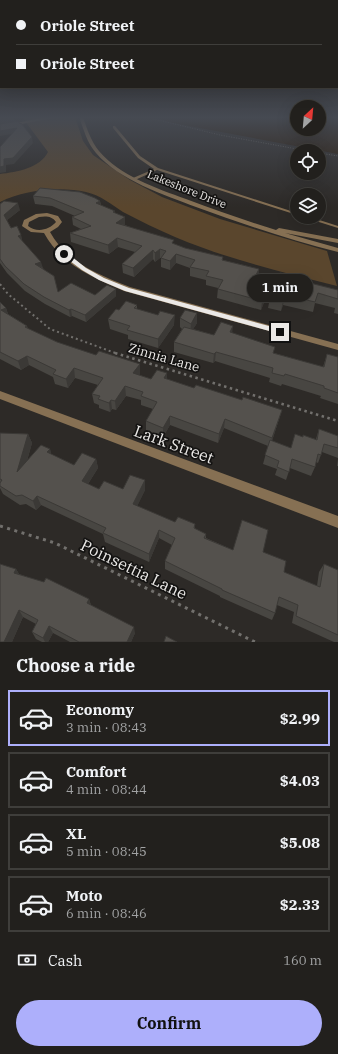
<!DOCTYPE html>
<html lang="en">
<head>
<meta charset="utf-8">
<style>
	body { margin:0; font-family:"IBM Plex Serif",serif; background:#2e2d2a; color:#f1f3f6; height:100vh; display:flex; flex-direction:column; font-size:15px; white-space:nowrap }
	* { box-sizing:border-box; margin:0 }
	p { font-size:13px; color:#a2a3a4 }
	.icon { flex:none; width:22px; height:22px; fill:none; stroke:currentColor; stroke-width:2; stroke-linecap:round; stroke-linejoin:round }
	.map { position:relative; height:642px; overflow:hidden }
	.details { display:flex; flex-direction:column; background:#22201d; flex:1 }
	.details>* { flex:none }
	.top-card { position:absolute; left:0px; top:0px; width:338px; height:88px; box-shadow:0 4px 16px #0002,0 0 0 1px #3f3e3b; display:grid; align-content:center; height:88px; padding:0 16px; background:#22201d }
	.needle { width:26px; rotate:26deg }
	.tools { position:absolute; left:290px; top:100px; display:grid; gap:8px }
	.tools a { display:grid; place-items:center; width:36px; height:36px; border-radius:50%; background:#22201d; box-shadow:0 4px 16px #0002,0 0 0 1px #3f3e3b; font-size:20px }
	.end { position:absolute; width:18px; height:18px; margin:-9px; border:5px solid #ebe9e7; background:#111; box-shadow:0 0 0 2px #111 }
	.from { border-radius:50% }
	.bubble { position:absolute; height:28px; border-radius:14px; background:#22201d; box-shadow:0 4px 16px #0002,0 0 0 1px #3f3e3b; font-size:13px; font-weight:800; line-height:28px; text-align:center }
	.top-card b { display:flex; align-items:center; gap:14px; height:38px; font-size:15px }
	.top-card b+b { border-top:1px solid #3f3e3b }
	.top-card i { width:10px; height:10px; background:#f1f3f6 }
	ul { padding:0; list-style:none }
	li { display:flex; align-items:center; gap:12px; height:56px; margin:0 8px 6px; padding:0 8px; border:2px solid #3f3e3b; border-radius:0px }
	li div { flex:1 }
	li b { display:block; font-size:15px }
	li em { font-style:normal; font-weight:800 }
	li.on { border-color:#adaffb }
	li>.icon { width:36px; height:36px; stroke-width:1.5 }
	h2 { padding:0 16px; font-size:18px; line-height:48px }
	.pay { display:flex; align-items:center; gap:10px; height:44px; padding:0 16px; font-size:15px }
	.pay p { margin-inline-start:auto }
	.primary-button { display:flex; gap:8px; margin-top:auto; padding:8px 16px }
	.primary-button a { flex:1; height:46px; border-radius:24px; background:#adaffb; color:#111; font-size:16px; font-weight:800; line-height:46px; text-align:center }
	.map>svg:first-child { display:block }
	.green { fill:#5a462d }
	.water { fill:#261400 }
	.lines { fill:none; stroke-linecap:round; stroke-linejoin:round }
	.path-far3 { stroke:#72706d; stroke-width:1; stroke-dasharray:1 1.5; stroke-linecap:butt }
	.path-far2 { stroke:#72706d; stroke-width:2; stroke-dasharray:2 3; stroke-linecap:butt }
	.path-far1 { stroke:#72706d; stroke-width:2.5; stroke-dasharray:2.5 3.5; stroke-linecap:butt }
	.path { stroke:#72706d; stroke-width:3; stroke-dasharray:3 4.5; stroke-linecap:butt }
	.service { fill:#867053; fill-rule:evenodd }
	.minor { fill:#867053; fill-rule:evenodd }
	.tertiary { fill:#867053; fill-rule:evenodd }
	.wall { fill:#484642 }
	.shaded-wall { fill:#3b3936 }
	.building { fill:#54514d; stroke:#3b3936 }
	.route { fill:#ebe9e7 }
	.labels { text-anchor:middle; stroke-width:3.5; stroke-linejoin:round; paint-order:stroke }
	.far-street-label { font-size:11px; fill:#ebe9e7; stroke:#141312 }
	.street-label { font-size:13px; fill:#ebe9e7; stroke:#141312 }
	.near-street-label { font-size:16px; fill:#ebe9e7; stroke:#141312 }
</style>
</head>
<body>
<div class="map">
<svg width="338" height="642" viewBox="0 0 338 642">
	<rect width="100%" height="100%" fill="#2d2a27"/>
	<path class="green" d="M22 117H75L83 141 93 155 130 180 162 197 220 219 327 251 337 286C282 272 227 259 175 237 157 229 140 221 123 212 111 204 100 195 86 192 60 186 24 190 0 202V174C17 172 40 168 48 152Z"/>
	<path class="water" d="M153 117H297V129H319V117H338V154L173 123Z"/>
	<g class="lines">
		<path class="path-far3" d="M146 117 220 135 308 151
			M319 153 338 156"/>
		<path class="path-far2" d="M0 284 8 294 50 329 118 354"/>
		<path class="path-far1" d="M115 353 338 421"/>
		<path class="path" d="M0 526 55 543 255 642"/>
		<path class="service" d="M113 126H115L140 156 158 168 297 213V215L157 170 135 180H133V178L154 169 138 158 113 128Z
			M303 217H310L338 226V228Z"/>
		<path class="minor" d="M47 117H59L0 128V126Z
			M47 213 58 216 62 222 58 227 50 232C66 262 99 275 130 287L338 344V350L124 291C93 278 61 264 44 233L31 232 22 226 24 220 36 214ZM39 217C46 216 52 216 56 222 49 230 37 233 28 226L29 222Z
			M0 391 338 516V528L0 399Z"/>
		<path class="tertiary" d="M79 117H83C87 129 91 141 99 151 120 176 156 188 186 199 216 210 246 221 276 230L279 228 338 239V243L285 233 338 248V252C290 240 243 224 196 207 164 195 119 180 96 153 87 143 84 130 79 117Z"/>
	</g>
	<path class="wall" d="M33 196 100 201 101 205 115 213 125 217V225L185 248 223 257V260L259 269 258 278 253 287 266 291 265 300 261 310 217 298 218 288 206 285V280L190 276V268L176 263 170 270 161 267V258H160L155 262 153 259 134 277 123 273 122 264 135 252 118 247 109 254 71 242 70 233 81 229 73 225 72 217 75 216 52 206 35 204Z
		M0 204 20 210 7 220 11 228 21 235 22 241 43 268 58 292 95 295 116 296 86 322 72 316 70 317 45 304 25 291 7 273 0 263Z
		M290 278 338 290V314L334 313 335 308 315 303 313 312 283 305 281 311 268 308 270 298Z
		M0 302 6 308 8 314 27 326 28 329 57 342 140 374 139 375 151 379H167L194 388 282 410 272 441 291 448 303 437 316 439 319 429 338 436V458L322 452 318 463 316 462 315 467 311 476 290 468 286 480 275 475 277 469 263 464 268 446 224 428 218 443 170 425 163 437 146 430V421L153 409 141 405V400L126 396 116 410 112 409 110 412 99 408V405L94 403 92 394 98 385 75 378 68 388 55 384 53 377 29 365 21 370 0 359Z
		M137 305V309L174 325 158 348 128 339V335L110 329 108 319 119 310Z
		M180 318 197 323 193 329 214 335 232 333 274 353 323 367 327 354 338 357V404L320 398 321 396 282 384 281 386 269 382 270 378 215 361 213 363 174 352V342L182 329 180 327Z
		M0 433 28 434 32 443 27 461 50 449 51 454 74 465 96 459 98 468 88 484 99 489H123L145 480V490L137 506 175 522 195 524V529L206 534V538L233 550 263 552 284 572 317 586 319 572 324 564 338 570V642H334L292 623 294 612 277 605 275 613 272 620 220 597V596L165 569V561L172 545 159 538 149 562 105 542 103 534 41 505 36 510 26 504 20 505 3 494 0 488Z
		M338 459V466H337Z
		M16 569 19 574 89 599 91 605 135 633 131 642H70L53 633 48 642H42L36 639 32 632 36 624 23 617 12 642H0Z"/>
	<path class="shaded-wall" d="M9 117H14L15 122 0 124V119Z
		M17 128 18 133 0 136V131Z
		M32 137 33 143 14 164 6 165V172L0 173V167L4 159Z
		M100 201 101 209 96 203Z
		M18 203 20 210 6 221 4 215Z
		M125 217V225L116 223Z
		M21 235 22 241 18 236Z
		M117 238 118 247 109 254 108 245Z
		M160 249V258L155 262V253Z
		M153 250V259L134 277 133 268Z
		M176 254V263L170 270V261Z
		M41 262 43 268 35 264Z
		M259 269 258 278 249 296 250 287Z
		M116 289V296L86 322 85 315Z
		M266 291 265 300 261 310 262 301Z
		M285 295 283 305 281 311 283 301Z
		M6 308 9 317 1 310Z
		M71 309 72 316 70 317 69 310Z
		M197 313V323L190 334 191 324Z
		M175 315 174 325 158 348V339Z
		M233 326 232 335 230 332Z
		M216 352 215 361 213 363 214 354Z
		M27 356 29 365 21 370 18 361Z
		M140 364V374L134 383 133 373Z
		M74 368 75 378 68 388 66 379Z
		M167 373V383L164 378Z
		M125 386 126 396 116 410 115 401Z
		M111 400 112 409 110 412 109 403Z
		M282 410 279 419 270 447 272 438Z
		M170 416V425L163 437V428Z
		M225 419 224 428 218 443 219 434Z
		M28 434 32 443 21 481 17 472Z
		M50 449 52 458 47 452Z
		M96 459 98 468 84 490 82 481Z
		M145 480V490L134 513 133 504Z
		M37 496 41 505 36 510 33 501Z
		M159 530V538L149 562V554Z
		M16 569 21 577 14 573Z
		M89 599 91 607 87 603Z
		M19 610 23 617 12 642H4Z
		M49 626 53 633 48 642H45L43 638Z
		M134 627 135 633 131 642H127Z"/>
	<path class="building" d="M0 117H9L0 119Z
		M18 121 20 124 21 123 32 137 13 158 4 159V166L0 167V147L17 128 0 131V124Z
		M40 188 80 192 95 198 100 201 96 203 115 211 113 212 125 217 116 223 174 240 172 243 185 248 223 257 222 260 259 269 250 287 266 291 262 301 218 289 223 280 206 276 209 271 190 267 195 260 176 254 170 261 161 258 166 251 160 249 155 253 153 250 133 268 122 264 142 246 117 238 108 245 70 233 91 226 72 217 84 212 50 198 33 196Z
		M4 201 18 203 4 215 11 228 17 226 21 235 18 236 41 262 35 264 54 276 58 292 71 283 95 295 107 285 116 289 85 315 71 309 69 310 44 297 24 284 5 266 0 259V204Z
		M280 273 291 275 290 278 338 290V299L318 293 315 302 285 295 283 301 270 298Z
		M126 301 137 305 134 308 158 315 160 311 175 315 158 339 127 330 130 326 108 319 116 309 119 310Z
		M0 302 6 308 1 310 27 326 25 327 57 342 96 355 99 351 140 364 133 373 151 379 157 370 167 373 164 378 194 388 196 385 242 400 243 397 282 410 272 438 225 419 219 434 170 416 163 428 146 421 157 402 141 396 143 392 125 386 115 401 111 400 109 403 98 399 100 396 92 394 103 378 74 368 66 379 53 374 56 370 27 356 18 361 0 352Z
		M185 310 197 313 191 324 180 318Z
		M221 322 233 326 230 332 275 347 273 353 324 367 327 354 338 357V393L324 388V386L285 374 284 376 272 373 273 368 216 352 214 354 174 342 184 327 214 335Z
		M319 429 338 436V448L324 444 321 455 318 454 315 467 292 459 289 472 277 467 279 461 265 455 270 440 291 448 295 434 303 437V435L317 440Z
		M0 433 28 434 17 472 41 445 50 449 47 452 74 465 82 453 96 459 82 481 99 489 104 481 123 489 130 475 145 480 133 504 175 522 178 517 195 524 194 528 206 534 204 538 233 550 242 520 268 530 263 552 286 561 284 572 320 587 324 564 338 570V635L296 616 298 605 279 597 275 613 222 590V589L165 561 175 538 159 530 149 554 103 533 106 528 37 496 33 501 22 495 16 496 0 486V483L2 480 0 479Z
		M0 564 16 569 14 573 44 582 46 578 89 599 87 603 134 627 127 642H79L49 626 43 638 32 632 38 620 19 610 4 642H0Z
		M166 636 177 642H164Z"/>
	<linearGradient id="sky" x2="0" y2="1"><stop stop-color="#191715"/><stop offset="0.57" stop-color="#464a52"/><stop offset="1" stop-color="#464a52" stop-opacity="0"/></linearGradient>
	<rect width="338" height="207" fill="url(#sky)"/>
	<path class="route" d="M62 252H66L86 268 104 278 129 288 280 329 284 332 280 334 125 291 99 280 82 270 62 255Z"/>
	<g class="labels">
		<g class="far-street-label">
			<text transform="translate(187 189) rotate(22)" y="4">Lakeshore Drive</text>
		</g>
		<g class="street-label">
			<text transform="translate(164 357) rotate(16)" y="5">Zinnia Lane</text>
		</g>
		<g class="near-street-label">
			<text transform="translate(174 444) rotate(20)" y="6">Lark Street</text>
			<text transform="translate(134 569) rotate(26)" y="6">Poinsettia Lane</text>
		</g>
	</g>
</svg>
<div class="tools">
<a><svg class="needle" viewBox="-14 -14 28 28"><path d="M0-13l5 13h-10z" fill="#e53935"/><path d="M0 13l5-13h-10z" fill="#a2a3a4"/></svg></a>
<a><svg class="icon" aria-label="locate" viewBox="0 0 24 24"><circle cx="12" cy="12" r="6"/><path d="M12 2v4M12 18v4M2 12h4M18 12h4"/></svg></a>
<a><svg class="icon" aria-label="layers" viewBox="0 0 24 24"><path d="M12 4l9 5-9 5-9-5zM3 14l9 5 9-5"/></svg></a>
</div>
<i class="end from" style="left:64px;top:254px"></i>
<i class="end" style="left:280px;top:332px"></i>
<div class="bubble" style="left:247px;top:274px;width:66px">1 min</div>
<div class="top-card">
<b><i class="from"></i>Oriole Street</b>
<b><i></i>Oriole Street</b>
</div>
</div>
<section class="details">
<h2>Choose a ride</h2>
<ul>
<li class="on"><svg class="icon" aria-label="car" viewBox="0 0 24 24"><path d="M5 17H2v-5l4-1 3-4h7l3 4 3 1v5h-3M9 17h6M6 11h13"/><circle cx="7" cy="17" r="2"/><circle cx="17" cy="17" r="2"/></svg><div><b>Economy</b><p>3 min · 08:43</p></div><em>$2.99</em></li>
<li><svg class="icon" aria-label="car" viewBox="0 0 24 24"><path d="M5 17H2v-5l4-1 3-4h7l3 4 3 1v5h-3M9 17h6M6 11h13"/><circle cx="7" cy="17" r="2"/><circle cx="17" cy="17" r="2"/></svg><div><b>Comfort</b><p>4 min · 08:44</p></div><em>$4.03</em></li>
<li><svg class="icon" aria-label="car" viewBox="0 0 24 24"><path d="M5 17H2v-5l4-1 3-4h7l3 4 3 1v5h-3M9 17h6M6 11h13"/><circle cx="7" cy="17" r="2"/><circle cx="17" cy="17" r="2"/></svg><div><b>XL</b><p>5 min · 08:45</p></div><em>$5.08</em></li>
<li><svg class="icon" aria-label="car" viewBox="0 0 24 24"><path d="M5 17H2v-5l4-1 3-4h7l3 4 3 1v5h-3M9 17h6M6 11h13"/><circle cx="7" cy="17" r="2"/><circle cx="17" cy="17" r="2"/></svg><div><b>Moto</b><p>6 min · 08:46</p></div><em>$2.33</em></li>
</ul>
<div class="pay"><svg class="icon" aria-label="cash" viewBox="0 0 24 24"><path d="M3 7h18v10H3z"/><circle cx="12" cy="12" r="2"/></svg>Cash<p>160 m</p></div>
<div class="primary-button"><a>Confirm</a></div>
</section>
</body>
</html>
